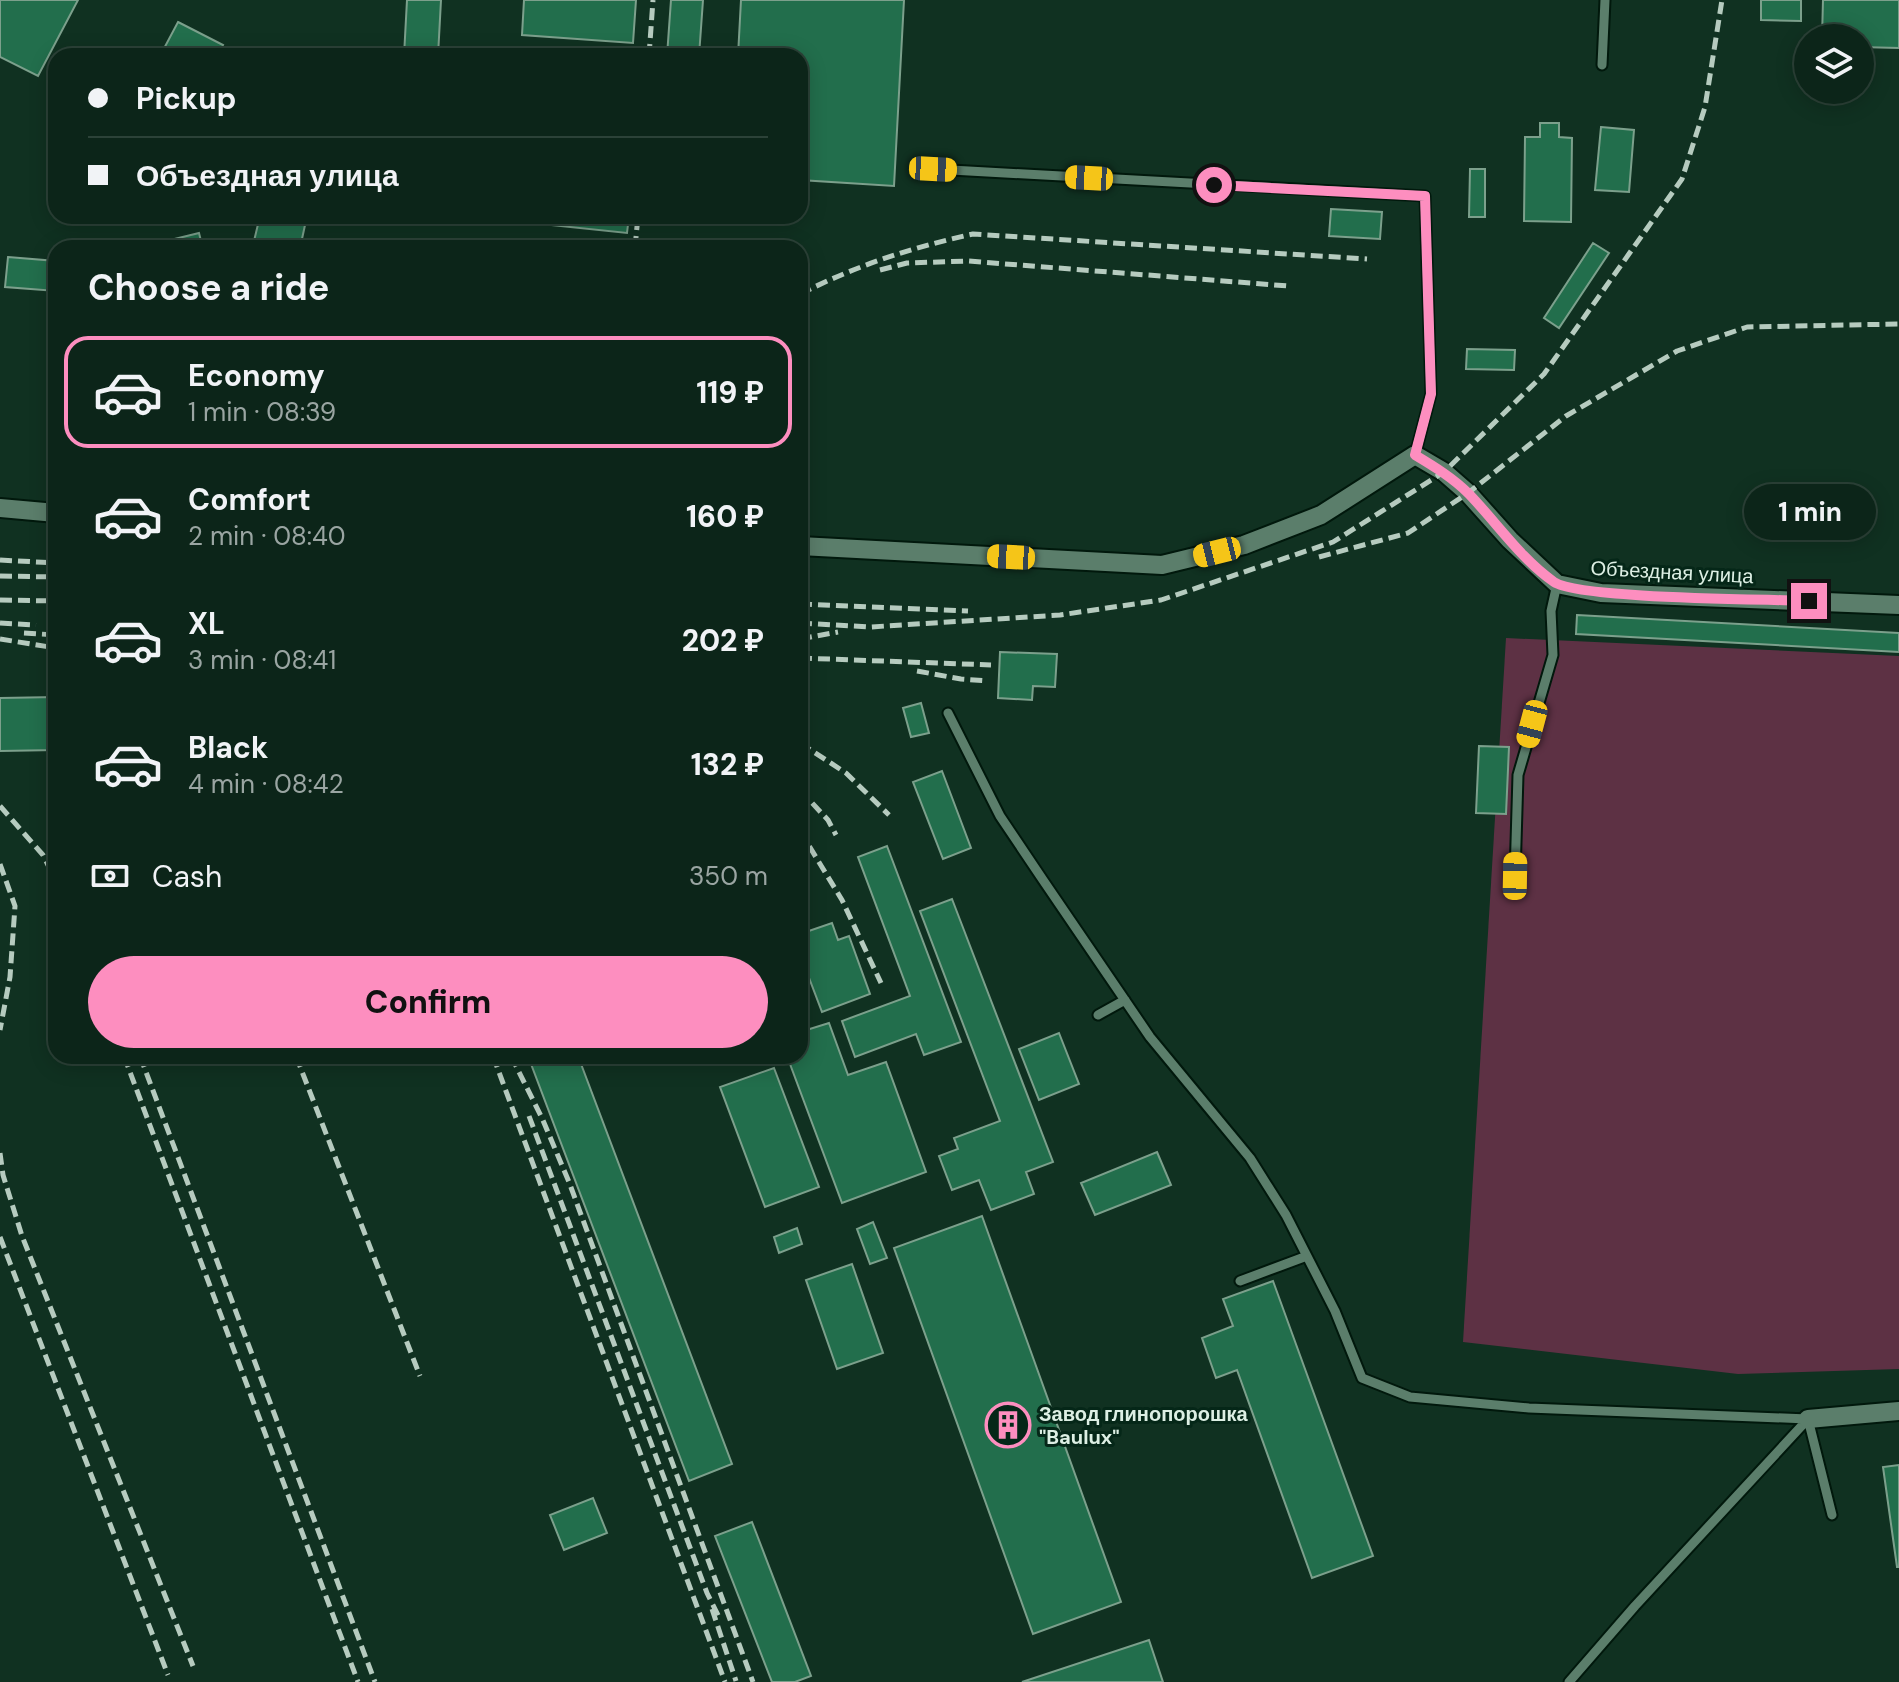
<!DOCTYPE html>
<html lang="en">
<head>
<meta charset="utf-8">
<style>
	body { margin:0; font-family:"DM Sans",sans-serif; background:#152d22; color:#f1f3f6; height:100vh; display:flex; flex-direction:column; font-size:30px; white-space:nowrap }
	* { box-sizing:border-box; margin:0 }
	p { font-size:26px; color:#9aa5a2 }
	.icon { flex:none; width:44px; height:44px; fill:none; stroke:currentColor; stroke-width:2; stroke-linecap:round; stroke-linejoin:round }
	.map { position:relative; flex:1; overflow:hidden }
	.panel { position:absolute; left:48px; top:240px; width:760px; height:824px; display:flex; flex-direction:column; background:#0c2519; border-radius:24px; box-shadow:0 4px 20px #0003,0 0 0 2px #2c4238 }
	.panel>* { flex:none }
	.top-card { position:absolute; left:48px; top:48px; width:760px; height:176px; border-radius:24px; box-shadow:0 4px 20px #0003,0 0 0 2px #2c4238; display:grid; align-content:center; height:176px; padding:0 40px; background:#0c2519 }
	.fabs { position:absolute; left:1794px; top:24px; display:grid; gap:16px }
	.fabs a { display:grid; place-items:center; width:80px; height:80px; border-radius:50%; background:#0c2519; box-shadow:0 4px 20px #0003,0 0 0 2px #2c4238; font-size:40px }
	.end { position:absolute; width:36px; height:36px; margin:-18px; border:10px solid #fd8ebf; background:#111; box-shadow:0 0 0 4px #111 }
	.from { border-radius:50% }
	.bubble { position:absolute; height:56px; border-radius:28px; background:#0c2519; box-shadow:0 4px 20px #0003,0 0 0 2px #2c4238; font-size:26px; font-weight:800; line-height:56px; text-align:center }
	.car { position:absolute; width:24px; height:48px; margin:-24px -12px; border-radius:10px; box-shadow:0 0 6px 2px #0007; background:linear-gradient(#f5c518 24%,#345 0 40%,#f5c518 0 76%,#345 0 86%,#f5c518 0) }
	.top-card b { display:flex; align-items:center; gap:28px; height:76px; font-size:30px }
	.top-card b+b { border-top:2px solid #2c4238 }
	.top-card i { width:20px; height:20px; background:#f1f3f6 }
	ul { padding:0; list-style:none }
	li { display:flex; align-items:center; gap:24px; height:112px; margin:0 16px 12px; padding:0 24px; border:4px solid transparent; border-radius:24px }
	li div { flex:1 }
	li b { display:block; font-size:30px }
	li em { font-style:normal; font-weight:800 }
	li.selected { border-color:#fd8ebf }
	li>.icon { width:72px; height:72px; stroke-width:1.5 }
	h2 { padding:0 40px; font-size:36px; line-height:96px }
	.pay { display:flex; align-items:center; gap:20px; height:88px; padding:0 40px; font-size:30px }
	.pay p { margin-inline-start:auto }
	.action { display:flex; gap:16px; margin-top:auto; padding:16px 40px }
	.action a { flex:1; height:92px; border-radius:48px; background:#fd8ebf; color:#111; font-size:32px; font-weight:800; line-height:92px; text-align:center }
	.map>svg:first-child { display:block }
	.green { fill:#5d3144 }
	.building { fill:#226e4c; stroke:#7ca08c; stroke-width:2 }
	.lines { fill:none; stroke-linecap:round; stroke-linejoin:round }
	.lane-casing { stroke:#01180c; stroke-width:13 }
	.street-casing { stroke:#01180c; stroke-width:22 }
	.lane { stroke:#5b7e6b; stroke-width:9 }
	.street { stroke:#5b7e6b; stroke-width:18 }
	.rail { stroke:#b6cbbf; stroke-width:5; stroke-dasharray:12 6; stroke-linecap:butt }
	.route { stroke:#fd8ebf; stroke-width:10 }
	.labels { text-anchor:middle; stroke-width:6; stroke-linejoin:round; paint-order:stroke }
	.street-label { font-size:20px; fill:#ddefe4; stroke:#052718 }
	.poi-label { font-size:20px; font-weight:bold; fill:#ddefe4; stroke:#052718; text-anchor:start }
</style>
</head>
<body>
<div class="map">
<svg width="1899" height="1682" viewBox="0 0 1899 1682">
	<rect width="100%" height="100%" fill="#103121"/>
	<path class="green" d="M1506 638 1899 656V1369L1738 1374 1463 1342Z"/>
	<path class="building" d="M0 0H78L38 76 0 57Z
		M407 0H441L438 56H404Z
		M524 0H636L633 43 522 35Z
		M671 0H703L699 56H667Z
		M741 0H904L894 186 800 180V56H738Z
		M1761 0H1801V21L1761 20Z
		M1823 0H1899V48L1860 47V38H1822Z
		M178 22 223 45 217 56H160Z
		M1540 123H1559V137L1572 138 1571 222 1524 221 1525 137H1540Z
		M1601 127 1634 130 1629 192 1595 190Z
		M1470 169H1485V217H1469Z
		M1331 209 1382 212 1380 239 1329 236Z
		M260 216H307L300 248 254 241Z
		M465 216H629L627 233Z
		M199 233 202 245 159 248 158 243Z
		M1593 243 1609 253 1559 328 1544 318Z
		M8 257 56 261V291L5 287Z
		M1467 349 1515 350 1514 370 1466 369Z
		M1577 615 1899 633V652L1576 634Z
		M1000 652 1057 654 1055 687 1033 686 1032 700 998 698Z
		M56 697V750L0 751V698Z
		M921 703 929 733 911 737 903 708Z
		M1479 746 1509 747 1506 814 1476 813Z
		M942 771 971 848 943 859 913 782Z
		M887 846 961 1042 924 1055 916 1034 855 1057 842 1021 910 996 858 857Z
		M952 899 1053 1162 1026 1172 1034 1194 991 1210 979 1180 952 1190 939 1156 958 1149 954 1138 1000 1121 920 911Z
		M832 923 838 940 849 936 870 994 822 1012 800 954V934Z
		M829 1023 848 1075 886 1062 926 1172 842 1203 787 1056H800V1032Z
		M1059 1033 1079 1084 1039 1100 1019 1049Z
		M528 1056H578L732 1464 689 1481Z
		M774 1068 819 1187 765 1207 720 1087Z
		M1157 1152 1171 1185 1095 1215 1081 1183Z
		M982 1216 1121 1602 1033 1634 894 1248Z
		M873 1222 887 1258 870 1264 857 1229Z
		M797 1228 802 1244 779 1253 774 1237Z
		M852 1264 883 1353 837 1369 806 1280Z
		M1273 1281 1373 1556 1312 1578 1237 1370 1216 1378 1202 1338 1233 1326 1223 1299Z
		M1899 1465V1567H1897L1883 1467Z
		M593 1498 607 1533 564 1550 550 1515Z
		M752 1522 811 1676 795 1682H772L715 1536Z
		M1149 1640 1163 1682H1022Z"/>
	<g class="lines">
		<g class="lane-casing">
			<path id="lane" d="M1602 65 1605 0
				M933 169 1425 196 1431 394 1415 455
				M948 713 1000 816 1043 880 1150 1037 1250 1158 1286 1215 1335 1311 1362 1378 1410 1397 1529 1408 1808 1419
				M1515 876 1518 775 1553 655 1551 611 1557 584
				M1098 1015 1125 1000
				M1240 1281 1307 1256
				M1808 1419 1832 1515
				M1569 1682 1635 1606 1808 1419"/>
		</g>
		<g class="street-casing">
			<path id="street" d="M0 508 56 513
				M800 546 1162 565 1244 545 1321 515 1415 455 1444 472 1468 493 1510 540 1557 584 1601 593 1899 605
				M1808 1419 1899 1411"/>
		</g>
		<use href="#lane" class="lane"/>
		<use href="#street" class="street"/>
		<path class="rail" d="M649 56 653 0
			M635 248 638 216
			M880 270 907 263 968 261 1288 286
			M800 294C858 265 910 248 973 234L1367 259
			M1319 557 1408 533 1468 493 1566 416 1677 351 1747 327 1899 324
			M0 560 56 563
			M0 576 56 577
			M0 600 56 601
			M800 604 968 611
			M0 623 36 625
			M800 623 870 627 1060 615 1161 600 1333 542 1444 472 1544 374 1682 179 1705 107 1722 0
			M24 633 56 635
			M0 639 56 648
			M800 639 838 632
			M800 658 991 665
			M917 671 961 679 988 681
			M800 743 846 773 889 815
			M800 790 828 820 836 835
			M0 806 43 855 56 881
			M800 831 842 900 881 983
			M0 864 15 906 10 977 0 1030
			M124 1056 358 1682
			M140 1056 375 1682
			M296 1056 420 1376
			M493 1056 725 1682
			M511 1056 542 1118 569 1182 753 1682
			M529 1116 707 1593 719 1617
			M0 1153 3 1175 22 1236 193 1666
			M0 1237 168 1675
			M712 1609 736 1681"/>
	</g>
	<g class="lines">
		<path class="route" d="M1214 185 1425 196 1431 394 1415 455C1435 467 1453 478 1469 494 1497 523 1521 559 1554 582 1579 599 1767 599 1809 601"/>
	</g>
	<defs>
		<g id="building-ring" transform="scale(2.3)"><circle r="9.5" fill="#052718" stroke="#fd8ebf" stroke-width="1.5"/><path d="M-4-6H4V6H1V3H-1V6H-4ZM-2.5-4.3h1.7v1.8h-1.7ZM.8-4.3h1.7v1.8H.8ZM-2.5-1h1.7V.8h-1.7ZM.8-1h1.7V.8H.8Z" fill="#fd8ebf"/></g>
	</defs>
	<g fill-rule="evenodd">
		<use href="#building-ring" x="1008" y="1425"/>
	</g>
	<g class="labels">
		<g class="street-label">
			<text transform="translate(1672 572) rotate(3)" y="7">Объездная улица</text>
		</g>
		<g class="poi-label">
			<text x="1039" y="1421">Завод глинопорошка<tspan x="1039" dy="23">"Baulux"</tspan></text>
		</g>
	</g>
</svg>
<div class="fabs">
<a><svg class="icon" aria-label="layers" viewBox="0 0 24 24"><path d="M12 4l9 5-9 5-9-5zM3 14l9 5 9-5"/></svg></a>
</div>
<i class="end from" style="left:1214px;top:185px"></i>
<i class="end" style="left:1809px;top:601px"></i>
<div class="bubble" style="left:1744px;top:484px;width:132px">1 min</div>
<i class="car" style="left:933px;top:169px;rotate:93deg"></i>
<i class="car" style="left:1089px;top:178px;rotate:273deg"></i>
<i class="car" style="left:1217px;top:552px;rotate:256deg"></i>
<i class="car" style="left:1011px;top:557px;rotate:273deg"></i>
<i class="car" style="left:1532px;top:724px;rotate:195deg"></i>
<i class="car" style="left:1515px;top:876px;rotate:1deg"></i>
<div class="top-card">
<b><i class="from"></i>Pickup</b>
<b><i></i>Объездная улица</b>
</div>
<section class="panel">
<h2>Choose a ride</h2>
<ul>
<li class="selected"><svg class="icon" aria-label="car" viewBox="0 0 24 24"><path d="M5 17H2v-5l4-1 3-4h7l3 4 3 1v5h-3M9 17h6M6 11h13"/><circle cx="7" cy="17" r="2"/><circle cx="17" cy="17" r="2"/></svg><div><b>Economy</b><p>1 min · 08:39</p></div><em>119 ₽</em></li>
<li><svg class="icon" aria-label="car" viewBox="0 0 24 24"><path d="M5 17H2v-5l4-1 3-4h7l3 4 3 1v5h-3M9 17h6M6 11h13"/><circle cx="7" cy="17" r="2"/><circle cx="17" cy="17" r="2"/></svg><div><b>Comfort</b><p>2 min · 08:40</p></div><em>160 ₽</em></li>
<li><svg class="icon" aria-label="car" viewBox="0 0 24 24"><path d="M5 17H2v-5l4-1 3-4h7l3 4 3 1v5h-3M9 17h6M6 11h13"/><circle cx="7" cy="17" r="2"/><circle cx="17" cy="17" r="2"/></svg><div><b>XL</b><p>3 min · 08:41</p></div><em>202 ₽</em></li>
<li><svg class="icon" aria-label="car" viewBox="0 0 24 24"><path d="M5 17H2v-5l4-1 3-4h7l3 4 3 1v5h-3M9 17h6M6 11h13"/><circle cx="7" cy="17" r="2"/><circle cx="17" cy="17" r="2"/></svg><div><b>Black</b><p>4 min · 08:42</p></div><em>132 ₽</em></li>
</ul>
<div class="pay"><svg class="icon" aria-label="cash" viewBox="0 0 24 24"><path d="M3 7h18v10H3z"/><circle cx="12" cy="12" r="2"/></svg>Cash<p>350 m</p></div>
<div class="action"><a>Confirm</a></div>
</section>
</div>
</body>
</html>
